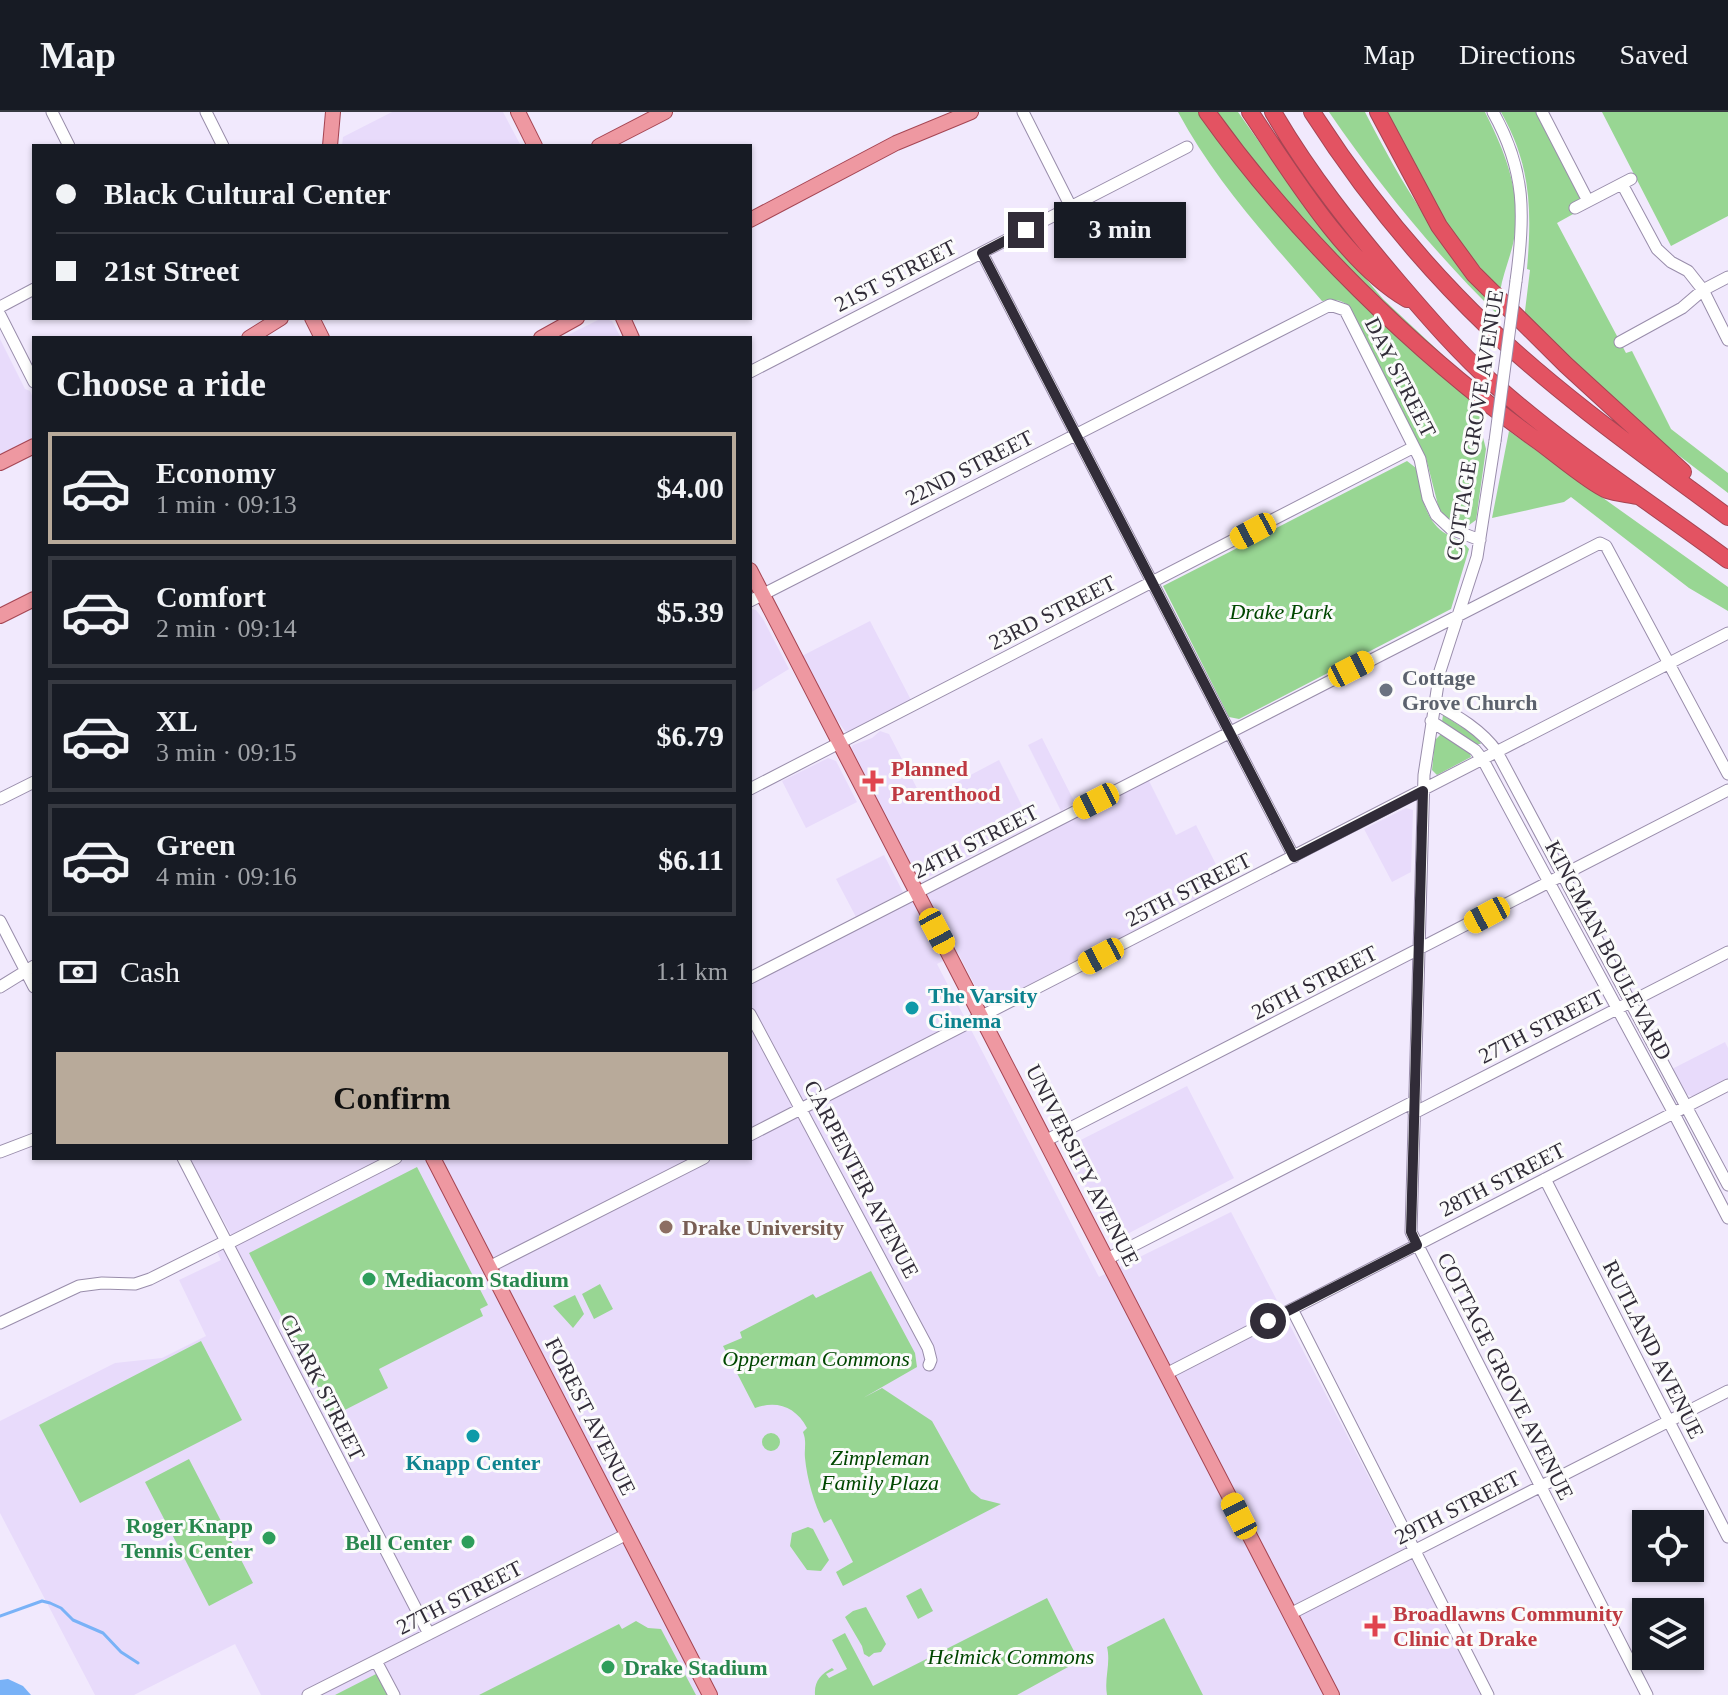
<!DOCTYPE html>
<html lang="en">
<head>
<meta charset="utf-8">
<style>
	body { margin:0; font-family:Georgia,serif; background:#242831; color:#f1f3f6; height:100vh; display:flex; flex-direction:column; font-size:30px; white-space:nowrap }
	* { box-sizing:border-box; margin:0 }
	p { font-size:26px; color:#9ea1a6 }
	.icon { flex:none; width:44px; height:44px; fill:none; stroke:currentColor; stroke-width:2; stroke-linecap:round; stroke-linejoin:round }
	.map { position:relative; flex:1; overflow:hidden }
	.panel { position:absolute; left:32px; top:224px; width:720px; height:824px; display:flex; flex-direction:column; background:#171b24; border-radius:0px; box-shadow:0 2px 6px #0004 }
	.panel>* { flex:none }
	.banner { position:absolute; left:32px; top:32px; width:720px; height:176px; border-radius:0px; box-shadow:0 2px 6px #0004; display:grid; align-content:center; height:176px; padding:0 24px; background:#171b24 }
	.tools { position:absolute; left:1632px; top:1398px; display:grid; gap:16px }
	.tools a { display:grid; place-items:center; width:72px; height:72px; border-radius:0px; background:#171b24; box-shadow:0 2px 6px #0004; font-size:40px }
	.end { position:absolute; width:36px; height:36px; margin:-18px; border:10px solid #312c38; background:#fff; box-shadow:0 0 0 4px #fff }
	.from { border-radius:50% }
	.bubble { position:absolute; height:56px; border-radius:0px; background:#171b24; box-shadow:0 2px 6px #0004; font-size:26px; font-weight:600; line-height:56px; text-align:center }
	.car { position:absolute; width:24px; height:48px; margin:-24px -12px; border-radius:10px; box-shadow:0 0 6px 2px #0007; background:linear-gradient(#f5c518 24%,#345 0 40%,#f5c518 0 76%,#345 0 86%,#f5c518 0) }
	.banner b { display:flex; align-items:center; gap:28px; height:76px; font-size:30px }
	.banner b+b { border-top:2px solid #363941 }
	.banner i { width:20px; height:20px; background:#f1f3f6 }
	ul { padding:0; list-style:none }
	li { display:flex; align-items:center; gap:24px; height:112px; margin:0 16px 12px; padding:0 8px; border:4px solid #363941; border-radius:0px }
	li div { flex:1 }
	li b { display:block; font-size:30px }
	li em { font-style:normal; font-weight:600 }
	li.current { border-color:#b8aa9a }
	li>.icon { width:72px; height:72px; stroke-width:1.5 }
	h2 { padding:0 24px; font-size:36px; line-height:96px }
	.pay { display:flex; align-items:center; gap:20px; height:88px; padding:0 24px; font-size:30px }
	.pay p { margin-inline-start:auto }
	.cta { display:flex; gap:16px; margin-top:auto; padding:16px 24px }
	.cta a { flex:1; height:92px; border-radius:0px; background:#b8aa9a; color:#111; font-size:32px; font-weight:600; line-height:92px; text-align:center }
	header { display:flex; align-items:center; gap:48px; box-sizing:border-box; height:112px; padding:0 40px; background:#171b24; border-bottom:2px solid #363941 }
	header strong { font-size:38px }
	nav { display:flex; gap:44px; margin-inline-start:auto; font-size:28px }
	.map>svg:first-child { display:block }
	.built { fill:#e8dbfb }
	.green { fill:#98d693 }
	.water { fill:#79b2f7 }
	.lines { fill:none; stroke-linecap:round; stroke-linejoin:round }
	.stream { stroke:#79b2f7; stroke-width:3 }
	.minor-casing { stroke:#998dab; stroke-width:13 }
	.major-casing { stroke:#a54553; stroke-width:16 }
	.highway-casing { stroke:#a54553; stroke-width:18 }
	.minor { stroke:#fff; stroke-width:11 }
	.major { stroke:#ee98a1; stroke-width:14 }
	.highway { stroke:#e35362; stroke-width:16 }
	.minor-bridge-casing { stroke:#998dab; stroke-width:13; stroke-linecap:butt }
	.minor-bridge { stroke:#fff; stroke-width:11 }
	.route { stroke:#312c38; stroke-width:10 }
	.worship-dot { fill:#6b7280; stroke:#fbfbfb; stroke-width:3 }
	.health-dot { fill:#e0444e; stroke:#fbfbfb; stroke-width:3 }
	.culture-dot { fill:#0f9aa8; stroke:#fbfbfb; stroke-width:3 }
	.education-dot { fill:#8d6e63; stroke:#fbfbfb; stroke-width:3 }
	.leisure-dot { fill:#2e9e5b; stroke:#fbfbfb; stroke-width:3 }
	.labels { text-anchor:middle; stroke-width:6; stroke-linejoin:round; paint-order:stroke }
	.street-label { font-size:22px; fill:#312c38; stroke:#fbfbfb }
	.park-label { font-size:22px; font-style:italic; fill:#004700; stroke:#fbfbfb }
	.worship-label { font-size:22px; font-weight:bold; fill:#5b616d; stroke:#fbfbfb; text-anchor:start }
	.health-label { font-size:22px; font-weight:bold; fill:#be3a42; stroke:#fbfbfb; text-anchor:start }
	.culture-label { font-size:22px; font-weight:bold; fill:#0d838f; stroke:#fbfbfb; text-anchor:start }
	.education-label { font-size:22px; font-weight:bold; fill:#785e54; stroke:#fbfbfb; text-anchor:start }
	.leisure-label { font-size:22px; font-weight:bold; fill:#27864d; stroke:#fbfbfb; text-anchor:start }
</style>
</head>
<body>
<header>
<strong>Map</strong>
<nav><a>Map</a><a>Directions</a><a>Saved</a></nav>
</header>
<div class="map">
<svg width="1728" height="1583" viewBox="0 0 1728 1583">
	<rect width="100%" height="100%" fill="#f1e9fd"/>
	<path class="built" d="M392 0H503L521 34H342L343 25Z
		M602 206 612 209 621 226H562Z
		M0 227 25 277 30 279 34 288V327L0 344Z
		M750 497 756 498 763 507 789 557 750 581Z
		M870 509 911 588 849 620 845 619 831 600 802 544Z
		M880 619 889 622 923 688 999 648 1032 714 920 769 850 638 853 633 872 626Z
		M1042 626 1075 691 1061 699 1028 633Z
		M828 646 836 649 857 690 806 716 782 669Z
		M1146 663 1176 723 1196 713 1226 772 991 892 983 889 958 841 937 852 1099 1165 1231 1100 1482 1583H261L235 1532 134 1583H95L0 1401V1309L115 1251 162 1246 206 1224 179 1168 221 1148 216 1138 396 1046H750V865Z
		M1406 696 1413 698 1411 760 1392 770 1364 717Z
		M884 743 903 780 856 805 836 767Z
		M1725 930 1728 936V968L1694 985 1686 982 1672 957Z
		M1187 974 1234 1066 1114 1129 1065 1036Z
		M189 1046H387L232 1124Z"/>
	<path class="green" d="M1178 0H1198L1213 20 1484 296 1481 318 1486 337 1476 408 1465 416 1446 406 1439 397 1426 346 1350 195C1342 187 1333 187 1322 189 1270 128 1216 71 1178 0Z
		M1212 0H1238L1306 96 1383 187 1462 261 1422 227 1317 125Z
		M1329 0H1365C1388 45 1412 88 1442 128 1459 151 1479 173 1498 195L1497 202C1434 140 1379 73 1329 0Z
		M1386 0H1485C1504 38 1520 76 1515 120 1513 140 1503 160 1500 180L1444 111 1427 74 1405 39Z
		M1501 0H1537L1581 87 1575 101 1557 111 1626 241 1632 239 1671 317 1728 361V381L1652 323 1524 207 1530 158 1527 157C1532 98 1531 53 1501 0Z
		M1602 0H1728V104L1671 134Z
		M1509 319 1728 475V499L1689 476 1571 385 1564 390 1492 406Z
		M1407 349 1416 356C1422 379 1422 404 1443 420 1452 426 1463 428 1469 437L1451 497 1239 607 1229 605 1163 474Z
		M1443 603 1476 624 1481 632H1475L1442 610Z
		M1441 622 1469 639 1471 645 1437 663 1432 658 1435 628Z
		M417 1055 488 1193 480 1197 483 1204 379 1257 388 1276 333 1304 249 1141Z
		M871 1159 915 1241 917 1255 863 1286 882 1276 932 1309 971 1379 981 1387 1001 1392 843 1474 836 1460 853 1450 831 1407 824 1411C814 1392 807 1367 805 1346 804 1337 807 1330 803 1320L807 1316C796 1295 777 1288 755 1296L723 1234 742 1226 740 1220 813 1182 816 1186Z
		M600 1172 613 1197 594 1207 582 1182Z
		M575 1183 584 1202 573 1216 553 1194Z
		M201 1229 242 1308 80 1391 39 1313Z
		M762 1330a9 9 0 1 1 18 0a9 9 0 1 1-18 0Z
		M189 1347 253 1471 209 1494 145 1370Z
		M808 1415 813 1417 829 1448 821 1459 807 1458 790 1434 792 1421Z
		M921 1476 933 1499 918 1507 906 1484Z
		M1047 1486 1079 1549 1017 1583H815C814 1569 821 1562 832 1556L834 1558 826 1562 829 1566 847 1557 832 1528 845 1521 873 1574Z
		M866 1495 886 1532 881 1540 874 1541 869 1545 864 1542 862 1534 845 1505 853 1499Z
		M1164 1506 1203 1583H1107C1104 1566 1111 1552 1107 1535Z
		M636 1509 648 1516 661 1517 696 1583H479L619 1512 622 1517Z
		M378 1561 390 1583H335Z"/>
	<path class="water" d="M8 1567 23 1574 31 1583H0V1568Z"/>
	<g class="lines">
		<path class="stream" d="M0 1504 42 1489 50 1491 61 1496 73 1508 103 1521 121 1540 138 1551"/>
		<g class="minor-casing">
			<path id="minor" d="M52 0 69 34
				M206 0 223 34
				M1023 0 1071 95
				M1493 0C1526 59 1525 104 1516 169
				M1542 0 1588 89
				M1622 72 1657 137 1671 150 1688 159 1703 178 1728 228
				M1575 96 1631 67
				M982 141 1294 745
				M0 195 34 177
				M0 203 34 270
				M1620 230 1682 196 1703 178 1728 165
				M750 260 1187 35
				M1495 329 1477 445 1440 559 1424 663 1411 1120 1647 1583
				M750 489 1330 193 1345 198 1420 347 1428 386 1436 403 1451 417 1480 428
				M1434 591C1457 604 1482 618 1497 640L1728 1073
				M1431 609 1475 638 1483 648 1670 994 1728 1106
				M750 677 1414 335
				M0 687 34 670
				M0 809 34 875
				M750 866 1600 431 1606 434 1728 662
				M0 875 34 854
				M750 902 928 1236 931 1248 929 1253
				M1414 1001 1728 840
				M750 1023 1728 521
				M1045 1029 1728 678
				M0 1040 34 1027
				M183 1046 429 1522
				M1545 1067 1728 1425
				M227 1132 396 1046
				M1107 1147 1415 989
				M489 1155 704 1046
				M1292 1197 1488 1583
				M0 1211 79 1174 102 1171 135 1172 150 1167 226 1129
				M1166 1262 1728 973
				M1290 1502 1728 1279
				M376 1549 394 1583
				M308 1583 627 1422"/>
		</g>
		<g class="major-casing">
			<path id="major" d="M518 0 535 34
				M330 34 333 0
				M599 34 665 0
				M750 108 896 31 971 0
				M312 206 322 226
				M623 206 632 226
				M249 226 281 206
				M541 226 577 206
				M0 351 34 334
				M750 458 1332 1583
				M0 504 34 487
				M433 1046 710 1583"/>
		</g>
		<g class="highway-casing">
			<path id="highway" d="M1207 0C1294 122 1416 242 1538 329 1555 341 1590 371 1607 378 1616 381 1628 382 1637 384
				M1250 0C1290 59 1345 151 1407 187
				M1273 0C1309 62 1353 117 1399 171 1429 206 1460 242 1495 273 1567 337 1650 390 1728 448
				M1312 0C1362 78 1422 152 1489 216 1563 286 1647 345 1728 405
				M1378 0 1439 114 1474 162 1566 253 1683 360"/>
		</g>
		<use href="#minor" class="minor"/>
		<use href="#major" class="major"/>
		<use href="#highway" class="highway"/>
		<g class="minor-bridge-casing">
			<path id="minor-bridge" d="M1495 329 1516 169"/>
		</g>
		<use href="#minor-bridge" class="minor-bridge"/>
	</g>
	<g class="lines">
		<path class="route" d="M1026 118 982 141 1294 745 1423 679 1411 1120 1417 1133 1268 1209"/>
	</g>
	<circle class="worship-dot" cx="1386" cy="578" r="8"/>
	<g class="health-dot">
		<path d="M869 657h8v8h8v8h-8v8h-8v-8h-8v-8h8z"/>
		<path d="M1371 1502h8v8h8v8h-8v8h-8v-8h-8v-8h8z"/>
	</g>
	<g class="culture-dot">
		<circle cx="912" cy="896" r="8"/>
		<circle cx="473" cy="1324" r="8"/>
	</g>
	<circle class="education-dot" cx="666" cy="1115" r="8"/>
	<g class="leisure-dot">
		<circle cx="369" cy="1167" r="8"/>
		<circle cx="269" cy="1426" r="8"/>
		<circle cx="468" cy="1430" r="8"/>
		<circle cx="608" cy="1555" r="8"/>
	</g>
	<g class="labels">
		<g class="street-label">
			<text transform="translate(895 163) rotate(-27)" y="8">21ST STREET</text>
			<text transform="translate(1401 265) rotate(63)" y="8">DAY STREET</text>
			<text transform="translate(1474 313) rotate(-81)" y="8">COTTAGE GROVE AVENUE</text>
			<text transform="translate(969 355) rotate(-27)" y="8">22ND STREET</text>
			<text transform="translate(1052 500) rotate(-27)" y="8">23RD STREET</text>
			<text transform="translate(975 729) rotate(-27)" y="8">24TH STREET</text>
			<text transform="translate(1188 777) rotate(-27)" y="8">25TH STREET</text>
			<text transform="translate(1609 838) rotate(62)" y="8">KINGMAN BOULEVARD</text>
			<text transform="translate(1314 870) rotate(-27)" y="8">26TH STREET</text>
			<text transform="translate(1541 914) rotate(-27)" y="8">27TH STREET</text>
			<text transform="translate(1083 1053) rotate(63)" y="8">UNIVERSITY AVENUE</text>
			<text transform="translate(862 1067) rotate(62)" y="8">CARPENTER AVENUE</text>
			<text transform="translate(1502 1067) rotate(-27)" y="8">28TH STREET</text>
			<text transform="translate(1654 1237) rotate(63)" y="8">RUTLAND AVENUE</text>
			<text transform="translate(1506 1264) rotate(63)" y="8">COTTAGE GROVE AVENUE</text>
			<text transform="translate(323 1275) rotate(63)" y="8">CLARK STREET</text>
			<text transform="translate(591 1304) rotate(63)" y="8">FOREST AVENUE</text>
			<text transform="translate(1457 1395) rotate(-27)" y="8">29TH STREET</text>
			<text transform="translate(459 1485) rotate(-27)" y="8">27TH STREET</text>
		</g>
		<g class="park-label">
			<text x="1281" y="507">Drake Park</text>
			<text x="816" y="1254">Opperman Commons</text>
			<text x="880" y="1353">Zimpleman<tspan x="880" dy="25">Family Plaza</tspan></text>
			<text x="1011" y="1552">Helmick Commons</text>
		</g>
		<g class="worship-label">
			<text x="1402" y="573">Cottage<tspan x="1402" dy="25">Grove Church</tspan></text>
		</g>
		<g class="health-label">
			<text x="891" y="664">Planned<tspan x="891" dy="25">Parenthood</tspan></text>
			<text x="1393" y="1509">Broadlawns Community<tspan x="1393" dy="25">Clinic at Drake</tspan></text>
		</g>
		<g class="culture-label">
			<text x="928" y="891">The Varsity<tspan x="928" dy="25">Cinema</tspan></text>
			<text x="473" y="1358" text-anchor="middle">Knapp Center</text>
		</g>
		<g class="education-label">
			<text x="682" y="1123">Drake University</text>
		</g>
		<g class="leisure-label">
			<text x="385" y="1175">Mediacom Stadium</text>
			<text x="253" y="1421" text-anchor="end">Roger Knapp<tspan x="253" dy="25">Tennis Center</tspan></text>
			<text x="452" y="1438" text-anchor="end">Bell Center</text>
			<text x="624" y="1563">Drake Stadium</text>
		</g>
	</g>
</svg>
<div class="tools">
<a><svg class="icon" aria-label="locate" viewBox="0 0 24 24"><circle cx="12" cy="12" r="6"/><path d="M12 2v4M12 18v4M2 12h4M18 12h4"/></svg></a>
<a><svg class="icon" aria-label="layers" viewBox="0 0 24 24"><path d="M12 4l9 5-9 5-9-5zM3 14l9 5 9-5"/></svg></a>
</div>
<i class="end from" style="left:1268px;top:1209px"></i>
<i class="end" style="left:1026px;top:118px"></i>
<div class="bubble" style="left:1054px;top:90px;width:132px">3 min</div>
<i class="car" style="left:1253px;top:419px;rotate:242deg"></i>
<i class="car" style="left:1351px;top:557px;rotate:63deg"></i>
<i class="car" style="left:1096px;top:689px;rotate:243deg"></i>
<i class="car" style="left:1487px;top:803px;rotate:242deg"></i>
<i class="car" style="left:937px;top:819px;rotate:152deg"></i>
<i class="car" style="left:1101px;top:844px;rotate:242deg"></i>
<i class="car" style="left:1239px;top:1404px;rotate:333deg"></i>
<div class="banner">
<b><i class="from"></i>Black Cultural Center</b>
<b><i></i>21st Street</b>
</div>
<section class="panel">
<h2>Choose a ride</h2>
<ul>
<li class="current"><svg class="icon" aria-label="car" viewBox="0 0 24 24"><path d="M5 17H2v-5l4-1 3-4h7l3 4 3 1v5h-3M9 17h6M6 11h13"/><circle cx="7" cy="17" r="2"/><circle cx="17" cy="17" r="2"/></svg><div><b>Economy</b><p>1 min · 09:13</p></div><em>$4.00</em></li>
<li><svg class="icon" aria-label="car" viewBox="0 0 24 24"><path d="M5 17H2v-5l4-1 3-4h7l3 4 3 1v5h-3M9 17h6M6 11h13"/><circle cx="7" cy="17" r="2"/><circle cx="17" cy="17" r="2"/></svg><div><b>Comfort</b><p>2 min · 09:14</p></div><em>$5.39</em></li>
<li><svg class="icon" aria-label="car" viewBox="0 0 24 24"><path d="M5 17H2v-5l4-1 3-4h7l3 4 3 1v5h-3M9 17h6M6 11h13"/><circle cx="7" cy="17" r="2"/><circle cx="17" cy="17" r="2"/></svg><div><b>XL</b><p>3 min · 09:15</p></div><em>$6.79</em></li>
<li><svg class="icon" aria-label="car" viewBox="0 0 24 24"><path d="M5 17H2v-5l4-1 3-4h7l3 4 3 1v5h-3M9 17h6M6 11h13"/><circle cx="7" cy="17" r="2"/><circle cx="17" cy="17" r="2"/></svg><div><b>Green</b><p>4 min · 09:16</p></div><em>$6.11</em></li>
</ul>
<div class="pay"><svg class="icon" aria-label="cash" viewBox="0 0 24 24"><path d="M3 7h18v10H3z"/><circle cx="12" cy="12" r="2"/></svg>Cash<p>1.1 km</p></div>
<div class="cta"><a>Confirm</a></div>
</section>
</div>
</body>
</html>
